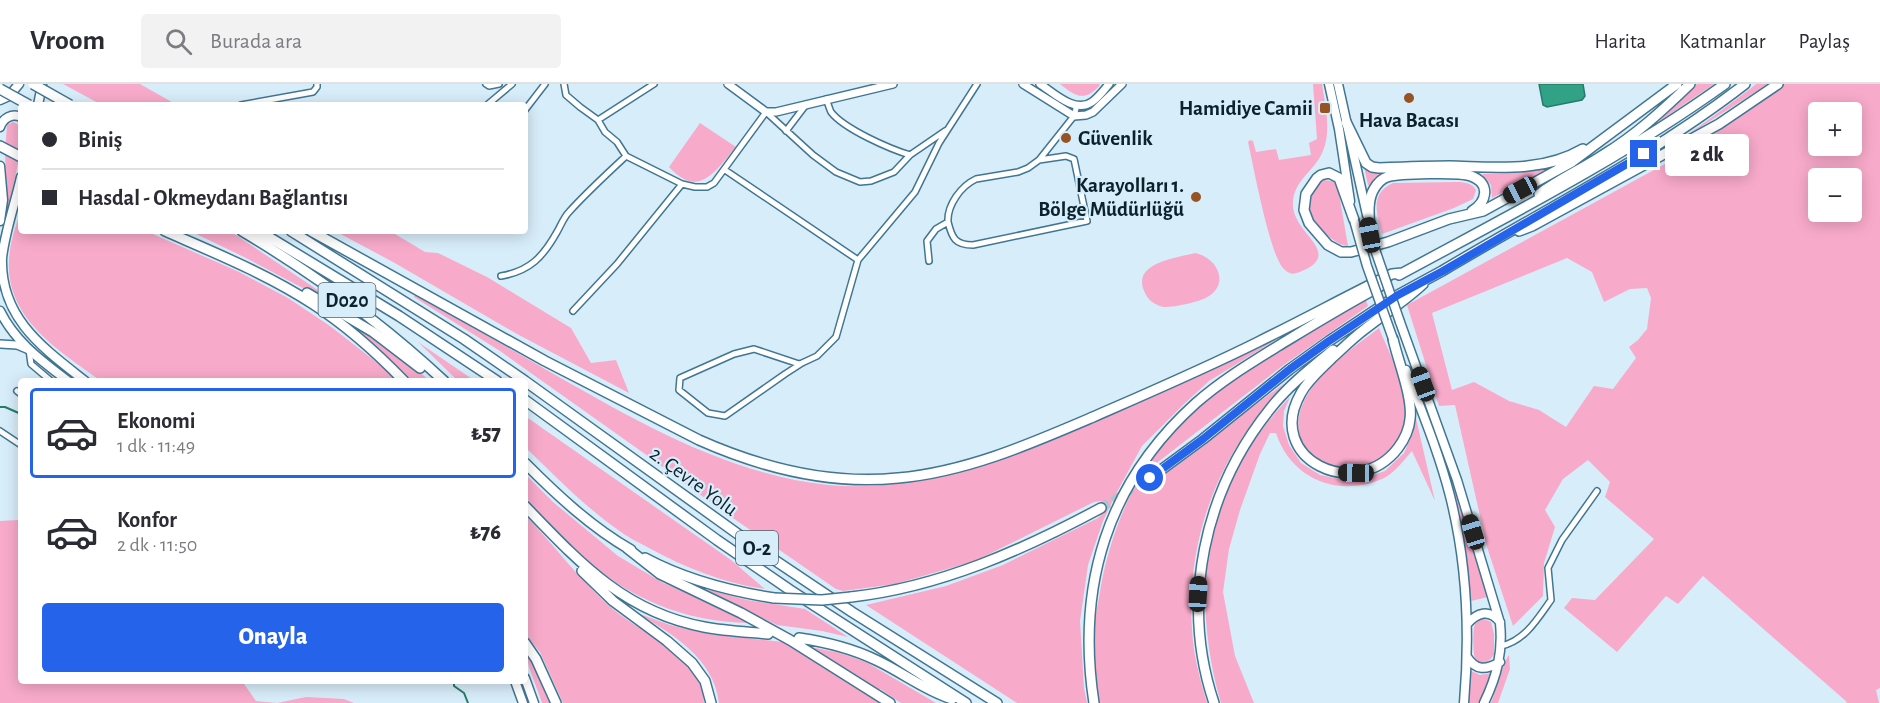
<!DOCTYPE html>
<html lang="tr">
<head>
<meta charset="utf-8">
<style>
	body { margin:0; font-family:"Alegreya Sans",sans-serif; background:#f2f2f3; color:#2b2b33; height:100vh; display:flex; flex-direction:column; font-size:22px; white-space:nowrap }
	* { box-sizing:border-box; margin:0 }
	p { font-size:20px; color:#7c7c81 }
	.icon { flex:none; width:33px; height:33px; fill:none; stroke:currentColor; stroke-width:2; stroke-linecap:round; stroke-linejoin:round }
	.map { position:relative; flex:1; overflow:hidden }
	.details { position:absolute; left:18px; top:294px; width:510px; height:306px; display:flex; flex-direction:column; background:#fff; border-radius:6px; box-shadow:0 3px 15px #0003 }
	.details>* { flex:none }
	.hud { position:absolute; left:18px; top:18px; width:510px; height:132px; border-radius:6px; box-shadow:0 3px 15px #0003; display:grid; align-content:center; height:132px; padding:0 24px; background:#fff }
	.fabs { position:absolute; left:1808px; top:18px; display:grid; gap:12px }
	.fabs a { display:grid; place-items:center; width:54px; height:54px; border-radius:6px; background:#fff; box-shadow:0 3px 15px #0003; font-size:30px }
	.end { position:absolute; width:27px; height:27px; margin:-14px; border:8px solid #2563eb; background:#fff; box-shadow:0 0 0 3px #fff }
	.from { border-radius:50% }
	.bubble { position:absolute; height:42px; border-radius:6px; background:#fff; box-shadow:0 3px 15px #0003; font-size:20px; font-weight:800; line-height:42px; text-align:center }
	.car { position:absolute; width:18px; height:36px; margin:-18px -9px; border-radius:8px; box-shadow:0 0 4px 2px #0007; background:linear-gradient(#222 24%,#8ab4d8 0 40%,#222 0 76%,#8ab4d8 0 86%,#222 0) }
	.hud b { display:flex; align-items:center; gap:21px; height:57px; font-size:22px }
	.hud b+b { border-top:2px solid #e1e1e2 }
	.hud i { width:15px; height:15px; background:#2b2b33 }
	ul { padding:10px 0 0; list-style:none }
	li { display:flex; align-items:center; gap:18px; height:90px; margin:0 12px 9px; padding:0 12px; border:3px solid transparent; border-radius:6px }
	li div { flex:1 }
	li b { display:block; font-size:22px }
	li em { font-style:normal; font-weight:800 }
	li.current { border-color:#2563eb }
	li>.icon { width:54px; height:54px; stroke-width:1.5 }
	.button { display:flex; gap:12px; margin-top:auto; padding:12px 24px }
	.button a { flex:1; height:69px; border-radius:6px; background:#2563eb; color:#fff; font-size:24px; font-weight:800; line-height:69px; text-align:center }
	header { display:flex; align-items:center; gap:36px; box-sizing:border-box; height:84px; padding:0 30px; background:#fff; border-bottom:2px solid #e1e1e2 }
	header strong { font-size:28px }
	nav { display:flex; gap:33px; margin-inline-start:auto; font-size:21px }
	.search { width:420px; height:54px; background:#f2f2f3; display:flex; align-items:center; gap:15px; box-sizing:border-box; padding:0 21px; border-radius:6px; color:#7c7c81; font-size:22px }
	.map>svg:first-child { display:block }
	.green { fill:#f8aaca; fill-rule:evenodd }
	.water { fill:#31a286; stroke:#267c6b; stroke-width:1.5 }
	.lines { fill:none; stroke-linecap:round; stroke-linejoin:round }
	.stream { stroke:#267c6b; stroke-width:2 }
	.motorway-tunnel { stroke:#afc4d1; stroke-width:9; stroke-dasharray:9 4.5; stroke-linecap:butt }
	.minor-casing { stroke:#417692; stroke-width:8 }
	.tertiary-casing { stroke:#417692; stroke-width:10 }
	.primary-casing { stroke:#417692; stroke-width:11 }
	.motorway-casing { stroke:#417692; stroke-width:12 }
	.minor { stroke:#fff; stroke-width:5 }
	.tertiary { stroke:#fff; stroke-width:7 }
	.primary { stroke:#fff; stroke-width:8 }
	.motorway { stroke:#fff; stroke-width:9 }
	.primary-bridge-casing { stroke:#417692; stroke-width:11; stroke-linecap:butt }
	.motorway-bridge-casing { stroke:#417692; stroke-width:12; stroke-linecap:butt }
	.primary-bridge { stroke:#fff; stroke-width:8 }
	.motorway-bridge { stroke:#fff; stroke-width:9 }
	.route { stroke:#2563eb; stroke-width:8 }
	.poi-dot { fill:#965323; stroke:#d8edfa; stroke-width:2 }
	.labels { text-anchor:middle; stroke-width:4.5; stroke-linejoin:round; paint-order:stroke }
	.shield { fill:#d8edfa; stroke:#485f6a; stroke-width:1.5 }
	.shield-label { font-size:20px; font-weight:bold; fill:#0b222d }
	.poi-label { font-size:21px; font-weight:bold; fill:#0b222d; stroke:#d8edfa; text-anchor:end }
	.street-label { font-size:21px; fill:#0b222d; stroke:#d8edfa }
</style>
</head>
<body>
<header>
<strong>Vroom</strong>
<div class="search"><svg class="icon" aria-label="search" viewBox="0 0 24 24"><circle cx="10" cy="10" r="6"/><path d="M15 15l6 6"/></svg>Burada ara</div>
<nav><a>Harita</a><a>Katmanlar</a><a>Paylaş</a></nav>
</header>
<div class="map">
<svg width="1880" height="619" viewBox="0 0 1880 619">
	<rect width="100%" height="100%" fill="#d8edfa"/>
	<path class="green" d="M63 0H140L177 21H102Z
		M1060 0H1099L1100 1C1085 18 1076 13 1060 0Z
		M1313 0H1322C1326 26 1334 56 1316 79 1306 92 1294 101 1293 118 1291 143 1323 158 1318 174 1316 180 1309 184 1304 186 1296 190 1291 192 1284 185 1270 173 1253 80 1248 58L1250 56 1253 57 1256 68 1276 65 1279 76 1311 71 1309 59 1317 55Z
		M1697 0H1714L1658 38Z
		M1756 0H1768L1685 53 1750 5Z
		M1781 0H1880V604L1876 606 1879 619H1846L1847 618 1703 492 1678 520 1666 512 1617 568 1564 524 1572 514 1595 516 1654 455 1605 413 1610 398 1588 376 1563 395 1545 426 1555 443 1544 479 1543 512 1513 542 1487 463 1455 321 1439 322 1407 221 1696 63ZM1818 28H1851V62H1818ZM1818 94H1851V128H1818ZM1567 174 1592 188 1604 218 1630 205 1647 204 1651 214 1647 245 1638 256 1629 263 1636 274 1613 305 1594 302 1566 343 1539 326 1509 317 1474 298 1452 306 1432 229Z
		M13 38 21 42V65L9 122H7L5 68 7 41Z
		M700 39 736 63C723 77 706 107 684 95 678 92 673 87 669 83Z
		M1364 83 1370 86 1384 88 1385 89 1375 94 1370 101H1368Z
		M1550 84 1492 114 1491 101 1482 90 1515 89Z
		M1323 96 1333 97 1338 104 1348 162C1340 161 1334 157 1327 151 1308 135 1301 114 1323 96Z
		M1459 98C1467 99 1472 99 1476 106L1473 115 1454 124 1382 150C1377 129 1369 110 1393 99Z
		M21 126V147H146L237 187 288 214 330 242 384 284 397 297H101C55 264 0 231 10 166 12 152 17 139 21 126Z
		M190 147H230L349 227 348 228 244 173Z
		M335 147H390L425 168 438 169 487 193 571 244 591 279 616 276 629 309 517 250 393 178Z
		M1195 169C1216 173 1230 198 1209 212 1201 218 1175 223 1164 223 1157 222 1149 217 1146 211 1128 179 1176 174 1195 169Z
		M415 211C459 236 502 260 545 285 633 335 725 390 828 401 891 407 952 391 1010 371L1279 254 1209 297 1183 321 1142 362 1118 406 1103 437 1088 481 1080 537 1084 604 1087 619H1017L866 521 946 502 1003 481 1098 434 1106 425 1101 417 1094 418 975 477 895 500 843 507 836 505 717 423 645 370 500 267 414 213Z
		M1366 216 1368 222 1285 280 1145 388 1152 398C1197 366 1240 331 1285 299 1218 371 1183 457 1193 557 1195 578 1201 598 1207 619H1098C1096 599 1093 579 1093 560 1092 545 1096 529 1099 514 1111 434 1148 359 1214 308 1261 273 1315 246 1366 216Z
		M353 239 408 278 430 297H413L373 259 351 242Z
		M1379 244C1389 269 1406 300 1408 326 1409 337 1404 348 1398 357 1359 418 1260 372 1314 301 1331 278 1357 261 1379 244Z
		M418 258 475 297H458Z
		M1290 313 1284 327 1283 342 1289 361 1301 379 1320 391 1349 397 1365 394 1385 387 1404 369 1413 349 1415 330 1435 417 1412 367C1404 376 1394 390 1382 395 1338 414 1291 395 1276 349H1270L1260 370 1240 426 1229 465 1223 508 1235 572 1254 619H1221C1210 582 1205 544 1205 506 1205 497 1204 487 1206 478 1207 462 1213 445 1219 430 1235 383 1255 349 1290 313Z
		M525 332 731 476 765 505C723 499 686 484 649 464 640 459 629 454 621 448 586 424 555 392 525 363Z
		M525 390 553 418 618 472 663 499 696 512 749 539C685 538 626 514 579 469 560 452 543 431 525 413Z
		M1450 390 1488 513 1471 517 1466 472 1449 391Z
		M525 431C555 462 581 498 614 526 639 546 671 560 691 585 700 595 703 606 704 619H563L540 568 525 550Z
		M18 436 21 451V597H242L256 617 277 619 306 613 344 615 354 619H0V437Z
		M694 502 747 516 805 525 848 553 822 547 777 541Z
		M637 529 670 541 709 550 783 558 884 619H719C714 574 672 550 637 529Z
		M1480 535H1484L1491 538 1494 550V570C1491 577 1481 584 1475 574 1473 570 1473 548 1474 543 1475 539 1477 538 1480 535Z
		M811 563 840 569 866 578 936 619H901L880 605 878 607Z
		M525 564 534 578 553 619H542C538 605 525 577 525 564Z
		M1509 571 1510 585 1498 619H1491C1496 608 1503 578 1509 571Z
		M1471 587 1480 591 1492 589 1480 619H1468Z"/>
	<path class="water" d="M1539 0H1583L1585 12 1582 16 1547 23 1543 21Z"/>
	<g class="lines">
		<path class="stream" d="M0 323H5L21 330
			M454 597V602L464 609 468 619"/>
		<path class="motorway-tunnel" d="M1101 424 1150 394"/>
		<g class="minor-casing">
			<path id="minor" d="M486 0 489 2 499 0
				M564 0 566 11 580 23 598 36 605 48 617 58 626 72 682 100 695 103H707L714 99 766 28 813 71 836 88 860 98 871 97 894 88 910 71 945 47
				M826 15C828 19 829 24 831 28 844 45 890 65 910 71
				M241 21 313 8 317 3V0
				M487 21 512 0
				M525 26 545 0
				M598 36 654 0
				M786 47 805 22
				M725 86 858 176
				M948 138C952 154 955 161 973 161L1087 137 1074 75 1066 72 1039 76
				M929 177 927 157 936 145 948 138C947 121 961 102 976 95L1018 88 1028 84 1039 76 1074 32 1077 21
				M501 192C530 187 543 173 557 148 561 141 564 133 569 128 587 108 607 90 626 72
				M573 227 617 180 682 100
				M29 266 31 280 51 297
				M802 279 799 280 754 265 734 270 680 294 679 306 708 329 725 332 785 290 802 279 817 272 836 253 858 176 915 108 939 59 977 0
				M17 307 21 310
				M0 347 21 361
				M1501 562C1525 557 1538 534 1551 516L1548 484 1562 456 1597 407"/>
		</g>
		<g class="tertiary-casing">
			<path id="tertiary" d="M728 0 766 28H776L893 0
				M1023 0 1074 32 1086 31 1093 28 1122 0
				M1040 0C1054 9 1075 30 1092 18 1099 13 1104 6 1109 0
				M0 260 17 261 29 266"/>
		</g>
		<g class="primary-casing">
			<path id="primary" d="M1329 0 1339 45 1350 117
				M1338 0 1367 131
				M0 16 9 12 19 0
				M38 21 42 1
				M0 43C3 34 12 29 21 33
				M0 82 3 116 0 137
				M21 93C15 120 5 147 2 174 0 234 43 264 85 297
				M0 227C15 258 42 277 68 297
				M1400 238 1457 396 1500 539C1503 568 1497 592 1484 619
				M1406 286C1422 328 1439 369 1450 412 1467 479 1470 550 1464 619
				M1467 540C1477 529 1489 524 1500 538
				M1467 573C1476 587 1486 586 1500 578
				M525 594 534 619
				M515 597 523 619"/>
		</g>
		<g class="motorway-casing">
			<path id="motorway" d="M1346 38 1366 79 1372 83 1379 84C1403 83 1427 82 1450 82 1495 83 1542 89 1583 65
				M0 62 21 73
				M1539 110C1559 95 1582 85 1603 71 1636 51 1663 26 1690 0
				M1354 136 1339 94 1329 89 1321 91 1317 94 1306 110 1304 126 1309 139 1328 161 1341 168H1351L1388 158 1449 135 1483 127 1572 78 1677 0
				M165 147C215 169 267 190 313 220 347 242 376 268 404 297
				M242 147C314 190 382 239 444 297
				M259 147 399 232 497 297
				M291 147 464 255 525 297
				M311 147 545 277 699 356C762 384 829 401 898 394 966 388 1030 360 1093 333 1148 309 1204 285 1258 258 1303 236 1347 212 1392 190L1402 189
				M1519 147 1532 142 1719 40 1778 0
				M1370 151C1370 137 1366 118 1374 105 1377 100 1381 95 1387 93 1399 89 1460 88 1471 92 1491 99 1487 118 1472 127
				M1399 191C1510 131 1622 74 1725 0
				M307 209 373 248 420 284
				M1393 255C1398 277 1413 314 1410 335 1409 346 1404 356 1398 364 1356 419 1263 375 1301 309 1308 296 1320 286 1331 275 1342 265 1353 254 1365 245 1384 230 1405 217 1423 200
				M525 297 767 471 852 528 997 619
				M525 316 717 456 790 506 966 619
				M525 379C557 411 591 443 631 466
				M1150 394 1203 355 1290 285 1329 257 1398 211 1442 187C1544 126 1651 73 1745 0
				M525 422C579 478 624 528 704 543 725 547 747 548 768 550
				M627 464 660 490 741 529 790 556 890 619
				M645 474C686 496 729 507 774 514
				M582 487 613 517 667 557 692 579 705 597 711 619
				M851 513C940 503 1023 466 1101 424
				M799 554C826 558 851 564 876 576 902 588 924 606 952 615
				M525 559 536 575 556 619
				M1094 619C1076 502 1107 399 1196 319 1221 297 1249 280 1278 262 1311 242 1345 221 1379 203
				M1214 619C1180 518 1204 407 1270 325 1288 302 1311 284 1333 266"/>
		</g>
		<use href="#minor" class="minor"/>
		<use href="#tertiary" class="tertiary"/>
		<use href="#primary" class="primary"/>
		<use href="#motorway" class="motorway"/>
		<g class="primary-bridge-casing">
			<path id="primary-bridge" d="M1354 136 1367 182 1393 255
				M1370 151 1400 238"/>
		</g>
		<g class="motorway-bridge-casing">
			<path id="motorway-bridge" d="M33 0 70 21
				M0 5 29 21
				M774 514 822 516 851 513"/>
		</g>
		<use href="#primary-bridge" class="primary-bridge"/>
		<use href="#motorway-bridge" class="motorway-bridge"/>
	</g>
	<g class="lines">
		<path class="route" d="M1150 394 1203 355 1290 285 1329 257 1398 211 1443 187 1644 70"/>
	</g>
	<g class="poi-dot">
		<circle cx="1409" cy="14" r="6"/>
		<rect x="1319" y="18" width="12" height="12" rx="3"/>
		<circle cx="1066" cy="54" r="6"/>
		<circle cx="1196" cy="113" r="6"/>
	</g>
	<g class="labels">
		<g class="shield">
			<rect x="318.5" y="199" width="57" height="34" rx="4.5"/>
			<rect x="736" y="447" width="42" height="34" rx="4.5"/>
		</g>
		<g class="shield-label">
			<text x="347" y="223">D020</text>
			<text x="757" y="471">O-2</text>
		</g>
		<g class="poi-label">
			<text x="1313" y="31">Hamidiye Camii</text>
			<text x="1409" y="43" text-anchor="middle">Hava Bacası</text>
			<text x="1078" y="61" text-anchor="start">Güvenlik</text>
			<text x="1184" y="108">Karayolları 1.<tspan x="1184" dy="24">Bölge Müdürlüğü</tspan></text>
		</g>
		<g class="street-label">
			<text transform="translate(694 397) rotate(36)" y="7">2. Çevre Yolu</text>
		</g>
	</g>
</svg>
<div class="fabs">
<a>+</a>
<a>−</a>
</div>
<i class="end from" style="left:1150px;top:394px"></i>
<i class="end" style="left:1644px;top:70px"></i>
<div class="bubble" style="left:1665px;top:50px;width:84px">2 dk</div>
<i class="car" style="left:1520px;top:106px;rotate:242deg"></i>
<i class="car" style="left:1370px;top:151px;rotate:349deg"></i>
<i class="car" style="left:1423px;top:300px;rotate:340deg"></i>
<i class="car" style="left:1356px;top:389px;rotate:271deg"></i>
<i class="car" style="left:1473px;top:448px;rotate:343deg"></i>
<i class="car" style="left:1198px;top:510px;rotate:3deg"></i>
<div class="hud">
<b><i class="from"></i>Biniş</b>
<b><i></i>Hasdal - Okmeydanı Bağlantısı</b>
</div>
<section class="details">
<ul>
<li class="current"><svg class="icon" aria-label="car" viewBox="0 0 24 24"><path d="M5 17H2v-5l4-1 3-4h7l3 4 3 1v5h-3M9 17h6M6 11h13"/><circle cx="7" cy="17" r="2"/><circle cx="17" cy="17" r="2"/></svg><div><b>Ekonomi</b><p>1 dk · 11:49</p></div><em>₺57</em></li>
<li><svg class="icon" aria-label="car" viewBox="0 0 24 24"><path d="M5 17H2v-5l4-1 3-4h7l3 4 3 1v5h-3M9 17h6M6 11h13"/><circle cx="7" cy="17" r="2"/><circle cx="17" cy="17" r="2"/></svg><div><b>Konfor</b><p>2 dk · 11:50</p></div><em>₺76</em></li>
</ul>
<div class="button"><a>Onayla</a></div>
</section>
</div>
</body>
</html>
